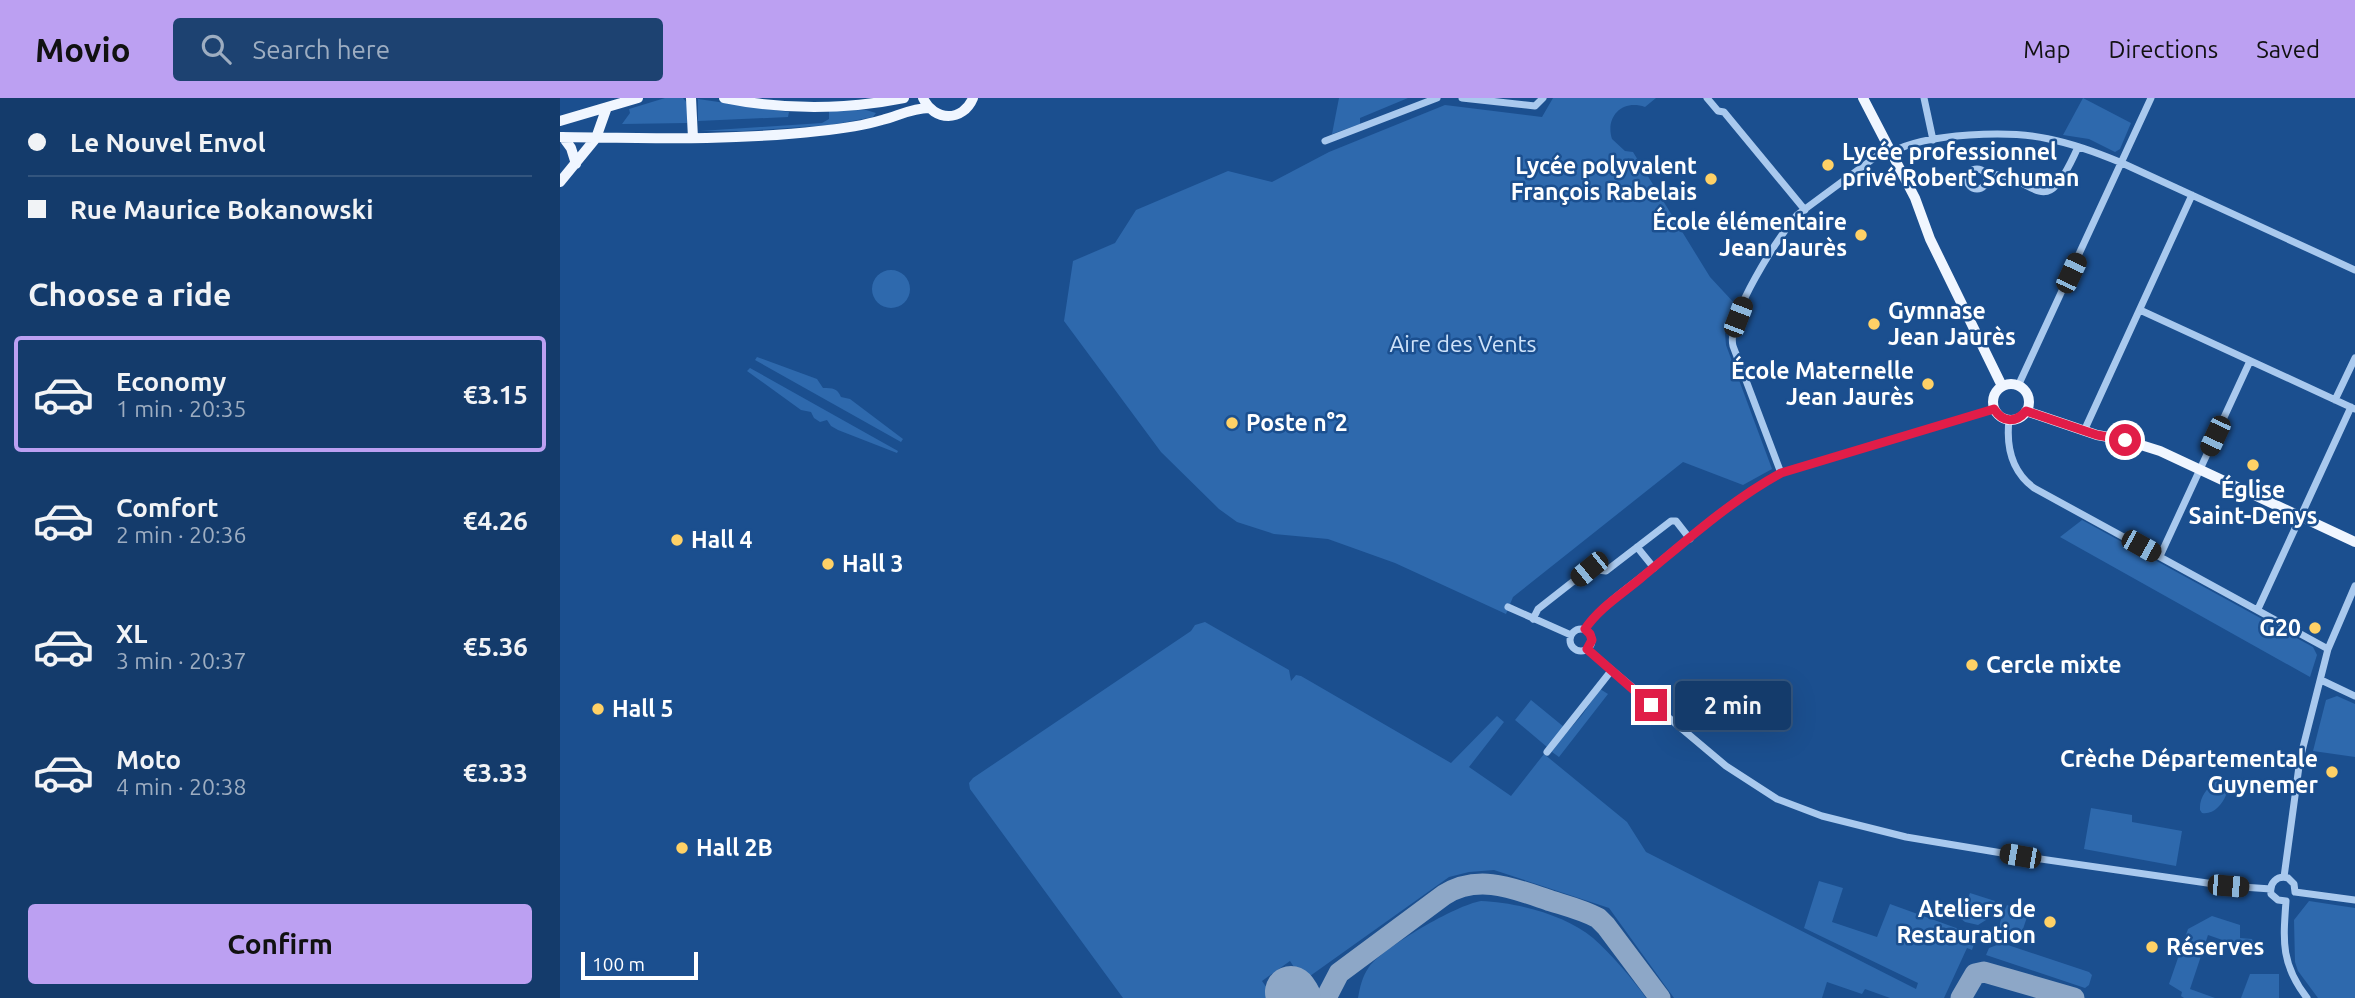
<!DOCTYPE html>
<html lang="en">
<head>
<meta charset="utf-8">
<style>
	body { margin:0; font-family:Ubuntu,sans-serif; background:#1d4271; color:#f1f3f6; height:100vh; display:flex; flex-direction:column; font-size:26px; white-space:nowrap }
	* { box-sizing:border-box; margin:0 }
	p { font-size:23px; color:#9dadc1 }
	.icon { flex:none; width:38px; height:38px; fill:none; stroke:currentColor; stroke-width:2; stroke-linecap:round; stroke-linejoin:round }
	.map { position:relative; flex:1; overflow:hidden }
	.details { display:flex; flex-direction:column; background:#143b6b; width:560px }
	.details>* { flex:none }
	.top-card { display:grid; align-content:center; height:154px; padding:0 28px; background:#143b6b }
	.scale { position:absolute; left:21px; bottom:18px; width:117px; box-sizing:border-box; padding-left:7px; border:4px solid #fff; border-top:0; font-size:19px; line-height:24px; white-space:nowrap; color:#fff; -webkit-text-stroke:5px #1b4f8f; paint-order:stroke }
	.end { position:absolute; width:32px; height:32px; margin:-16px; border:9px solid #e11d48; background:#fff; box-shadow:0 0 0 4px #fff }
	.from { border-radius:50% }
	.bubble { position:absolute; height:49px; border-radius:7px; background:#143b6b; box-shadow:0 7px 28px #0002,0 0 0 2px #33557e; font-size:23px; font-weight:700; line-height:49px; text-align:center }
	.car { position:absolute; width:21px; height:42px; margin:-21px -10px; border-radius:9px; box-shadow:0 0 5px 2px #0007; background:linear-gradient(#222 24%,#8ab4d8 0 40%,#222 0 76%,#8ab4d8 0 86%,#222 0) }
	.top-card b { display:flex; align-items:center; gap:24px; height:66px; font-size:26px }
	.top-card b+b { border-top:2px solid #33557e }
	.top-card i { width:18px; height:18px; background:#f1f3f6 }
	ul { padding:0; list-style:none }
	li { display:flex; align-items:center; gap:21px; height:116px; margin:0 14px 10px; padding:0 14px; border:4px solid transparent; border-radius:7px }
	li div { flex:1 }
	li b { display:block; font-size:26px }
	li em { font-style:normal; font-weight:700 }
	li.on { border-color:#bca0f2 }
	li>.icon { width:63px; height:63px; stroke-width:1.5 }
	h2 { padding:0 28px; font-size:32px; line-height:84px }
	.action { display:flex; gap:14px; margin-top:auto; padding:14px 28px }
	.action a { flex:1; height:80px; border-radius:7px; background:#bca0f2; color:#111; font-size:28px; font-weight:700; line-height:80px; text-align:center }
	header { display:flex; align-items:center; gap:42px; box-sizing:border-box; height:98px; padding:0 35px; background:#bca0f2; color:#111 }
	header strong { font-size:33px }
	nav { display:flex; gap:38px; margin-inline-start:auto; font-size:24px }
	.search { width:490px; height:63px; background:#1d4271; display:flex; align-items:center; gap:18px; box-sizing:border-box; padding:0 24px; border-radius:7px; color:#9dadc1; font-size:26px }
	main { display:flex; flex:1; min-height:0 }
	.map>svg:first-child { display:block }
	.green { fill:#2e69ad }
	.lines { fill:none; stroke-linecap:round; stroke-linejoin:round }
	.taxiway { stroke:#8da7c7; stroke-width:21 }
	.runway { stroke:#8da7c7; stroke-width:52 }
	.minor { stroke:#a9c9ee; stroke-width:7 }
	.primary { stroke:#f0f6ff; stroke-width:10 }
	.route { stroke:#e11d48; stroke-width:9 }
	.poi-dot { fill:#ffd166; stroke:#1b4f8f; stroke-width:2.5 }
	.labels { text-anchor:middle; stroke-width:5; stroke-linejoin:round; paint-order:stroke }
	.poi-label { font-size:23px; font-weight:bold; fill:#fff; stroke:#1b4f8f; text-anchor:start }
	.park-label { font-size:23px; fill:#cfe3fa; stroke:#1b4f8f }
</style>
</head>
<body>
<header>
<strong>Movio</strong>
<div class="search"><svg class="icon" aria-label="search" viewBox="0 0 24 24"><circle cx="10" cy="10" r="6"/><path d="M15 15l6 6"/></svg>Search here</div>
<nav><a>Map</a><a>Directions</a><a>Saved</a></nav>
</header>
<main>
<section class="details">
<div class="top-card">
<b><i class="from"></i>Le Nouvel Envol</b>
<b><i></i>Rue Maurice Bokanowski</b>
</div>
<h2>Choose a ride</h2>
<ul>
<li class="on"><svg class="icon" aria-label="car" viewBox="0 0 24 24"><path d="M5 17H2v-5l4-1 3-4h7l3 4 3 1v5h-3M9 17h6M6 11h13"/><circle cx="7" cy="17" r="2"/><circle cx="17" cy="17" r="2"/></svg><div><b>Economy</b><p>1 min · 20:35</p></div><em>€3.15</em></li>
<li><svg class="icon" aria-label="car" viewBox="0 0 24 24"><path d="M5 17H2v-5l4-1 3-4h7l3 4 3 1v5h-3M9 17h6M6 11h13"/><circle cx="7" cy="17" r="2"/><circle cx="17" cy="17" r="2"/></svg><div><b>Comfort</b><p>2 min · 20:36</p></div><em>€4.26</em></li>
<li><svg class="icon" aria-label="car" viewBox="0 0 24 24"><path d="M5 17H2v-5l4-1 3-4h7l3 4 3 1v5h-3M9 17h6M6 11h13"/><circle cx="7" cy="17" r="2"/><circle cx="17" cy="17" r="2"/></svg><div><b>XL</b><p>3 min · 20:37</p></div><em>€5.36</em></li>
<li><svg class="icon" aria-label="car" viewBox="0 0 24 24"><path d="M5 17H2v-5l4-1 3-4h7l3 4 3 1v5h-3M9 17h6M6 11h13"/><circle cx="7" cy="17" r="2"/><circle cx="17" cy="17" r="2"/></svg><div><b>Moto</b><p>4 min · 20:38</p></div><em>€3.33</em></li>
</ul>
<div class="action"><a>Confirm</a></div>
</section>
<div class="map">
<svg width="1795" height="900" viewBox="0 0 1795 900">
	<rect width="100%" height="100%" fill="#1b4f8f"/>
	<path class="green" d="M105 0H123L127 5V25L62 26 70 15 69 11Z
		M779 0H848L800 20V26L772 36Z
		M993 0H1096L1085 9C1062 1 1045 19 1052 41L1065 53 1073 54 1150 179 1176 207 1165 235 1166 247 1212 371 1183 387 1123 364 953 499 946 516 835 465 768 441 714 436 677 424 659 411 601 354 504 223 513 163 555 145 576 112 668 73 712 84 769 54 885 7 982 19Z
		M1523 0 1571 25 1560 51 1555 54 1529 41 1503 37Z
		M138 1 229 14 228 19 138 23Z
		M306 12 316 15 313 19 271 27 183 33H140L262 25 269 21V13Z
		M312 191a19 19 0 1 1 38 0a19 19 0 1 1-38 0Z
		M197 259 257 281 263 290C273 290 277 290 281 299L290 301 343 341 341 344 195 262Z
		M190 270 338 353 337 355 278 332 271 328 267 322 260 324 254 320 251 314 241 312 187 273Z
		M1522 422 1753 549 1757 557 1750 579 1500 439Z
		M645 524 729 572 731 583 736 577 741 578 891 665 937 618 944 624 909 669 951 698 984 656 1067 724 1086 754 1356 891 1358 885 1244 830 1259 783 1283 790 1272 824 1317 839 1330 806 1410 835 1414 846 1412 852 1407 850 1384 900H1330L1305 891 1302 896 1267 884 1262 900H1114L1049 810 934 772 909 774 889 779 743 883 730 863 702 883 714 900H563L410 691 409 685 413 680 631 533 635 527Z
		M1040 591 1048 596 999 659 992 654 994 649 1022 617Z
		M1777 598 1795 606V659L1753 653 1766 602Z
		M971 602 1004 629 987 649 955 622Z
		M1657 683 1663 685 1666 697C1662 707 1653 717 1642 715L1640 712C1639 700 1647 689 1657 683Z
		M1531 710 1572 717V724L1622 733 1616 768 1524 751Z
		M1410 795 1435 803 1426 822 1418 827 1405 824 1400 820Z
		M921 803C955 804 1006 817 1033 840 1050 855 1073 881 1086 900H798C800 889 802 879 809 869 824 849 896 807 921 803Z
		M1749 803 1795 810V900H1758L1738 873 1735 864 1734 822Z
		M1447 807 1468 816 1460 840 1457 842C1434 833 1438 827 1447 807Z
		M1652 818 1680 827V840L1692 841 1697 854 1648 837 1630 891 1655 900H1624L1621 898 1622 894 1609 886 1628 831Z
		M1442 845 1529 874 1532 877 1529 887 1525 890 1426 857 1429 850Z
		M1690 876H1719V900H1681Z"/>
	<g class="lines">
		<path class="taxiway" d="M766 900 779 875 884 797C919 775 955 791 991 803 1007 808 1023 812 1038 820L1046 828 1100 900
			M1401 900 1415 876 1424 874 1514 900"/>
		<path class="runway" d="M731 894 735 900"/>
		<path class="minor" d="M902 0 975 8 983 0
			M1147 0 1158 13 1164 14 1245 112
			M1364 0 1373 42
			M765 43 877 0
			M1332 54C1367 35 1450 32 1489 41 1514 46 1538 55 1562 65L1795 172
			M1407 81a10 10 0 1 1 20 0a10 10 0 1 1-20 0Z
			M1425 76C1479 75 1482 131 1518 49
			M1580 212 1795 311
			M1458 288 1591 0
			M1775 302 1795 260
			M1449 322C1446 349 1451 373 1474 390L1768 551
			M1524 333 1632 97
			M1221 375 1173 248C1166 218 1218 140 1237 117L1329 49
			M1077 449 1094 470
			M1600 458 1690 263
			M948 509 1011 537
			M1698 511 1791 309
			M973 521 978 511 1029 471 1046 473 1111 423H1116L1130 441
			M1025 531C1040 509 1064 493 1085 476 1128 441 1172 401 1221 375L1434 311
			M1010 542a11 11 0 1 1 22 0a11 11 0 1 1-22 0Z
			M1027 551 1166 668 1217 701 1262 718 1346 739 1460 758 1668 788 1711 791
			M1761 582 1795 598
			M987 654 1051 573
			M1724 779 1740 661 1768 551 1795 488
			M1735 794 1795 802
			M1726 803C1723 844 1721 866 1747 900
			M1726 803 1718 802 1711 796C1709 785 1717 777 1728 780L1734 786 1735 794"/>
		<path class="primary" d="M131 0 133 40
			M164 0C224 12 284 12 344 0
			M363 0C374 24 403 24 413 0
			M1303 0 1355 100 1370 141 1442 288
			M0 23 78 0
			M0 39C86 40 173 43 259 33 280 31 302 28 322 22 338 18 352 10 369 10
			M3 39 11 50 16 66
			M0 84 36 40 47 9
			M1433 304a18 18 0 1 1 36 0a18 18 0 1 1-36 0Z
			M1466 313 1537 337 1565 342 1600 353 1795 444"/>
	</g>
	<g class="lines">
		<path class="route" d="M1091 607 1027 551 1032 542 1030 536 1025 531C1039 510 1062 496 1081 480 1126 443 1170 403 1221 375L1434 311C1443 325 1456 325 1466 313L1537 337 1565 342"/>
	</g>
	<g class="poi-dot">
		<circle cx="1268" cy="67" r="7"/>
		<circle cx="1151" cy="81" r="7"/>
		<circle cx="1301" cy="137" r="7"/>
		<circle cx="1314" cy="226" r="7"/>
		<circle cx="1368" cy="286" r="7"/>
		<circle cx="672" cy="325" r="7"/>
		<circle cx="1693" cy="367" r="7"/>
		<circle cx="117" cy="442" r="7"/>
		<circle cx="268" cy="466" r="7"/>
		<circle cx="1755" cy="530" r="7"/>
		<circle cx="1412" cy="567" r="7"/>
		<circle cx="38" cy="611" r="7"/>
		<circle cx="1772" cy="674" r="7"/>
		<circle cx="122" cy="750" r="7"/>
		<circle cx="1490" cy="824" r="7"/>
		<circle cx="1592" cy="849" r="7"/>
	</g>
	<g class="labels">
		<g class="poi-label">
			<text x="1282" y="62">Lycée professionnel<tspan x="1282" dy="26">privé Robert Schuman</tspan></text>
			<text x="1137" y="76" text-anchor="end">Lycée polyvalent<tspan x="1137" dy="26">François Rabelais</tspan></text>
			<text x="1287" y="132" text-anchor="end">École élémentaire<tspan x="1287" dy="26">Jean Jaurès</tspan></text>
			<text x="1328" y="221">Gymnase<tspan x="1328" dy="26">Jean Jaurès</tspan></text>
			<text x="1354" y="281" text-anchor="end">École Maternelle<tspan x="1354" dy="26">Jean Jaurès</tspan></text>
			<text x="686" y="333">Poste n°2</text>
			<text x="1693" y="400" text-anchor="middle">Église<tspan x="1693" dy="26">Saint-Denys</tspan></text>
			<text x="131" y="450">Hall 4</text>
			<text x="282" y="474">Hall 3</text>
			<text x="1741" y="538" text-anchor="end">G20</text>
			<text x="1426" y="575">Cercle mixte</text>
			<text x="52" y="619">Hall 5</text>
			<text x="1758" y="669" text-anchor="end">Crèche Départementale<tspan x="1758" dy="26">Guynemer</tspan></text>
			<text x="136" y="758">Hall 2B</text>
			<text x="1476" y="819" text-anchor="end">Ateliers de<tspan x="1476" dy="26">Restauration</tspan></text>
			<text x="1606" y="857">Réserves</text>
		</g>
		<g class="park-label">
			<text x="903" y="254">Aire des Vents</text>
		</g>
	</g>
</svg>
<div class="scale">100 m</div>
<i class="end from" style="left:1565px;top:342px"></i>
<i class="end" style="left:1091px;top:607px"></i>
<div class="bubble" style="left:1115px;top:583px;width:116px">2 min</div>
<i class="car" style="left:1511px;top:175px;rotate:25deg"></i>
<i class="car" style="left:1178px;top:219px;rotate:21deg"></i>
<i class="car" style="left:1655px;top:338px;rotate:205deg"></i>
<i class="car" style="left:1581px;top:448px;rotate:119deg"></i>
<i class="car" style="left:1029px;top:471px;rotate:231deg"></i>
<i class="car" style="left:1460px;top:758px;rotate:280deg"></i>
<i class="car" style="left:1668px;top:788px;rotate:95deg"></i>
</div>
</main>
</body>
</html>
